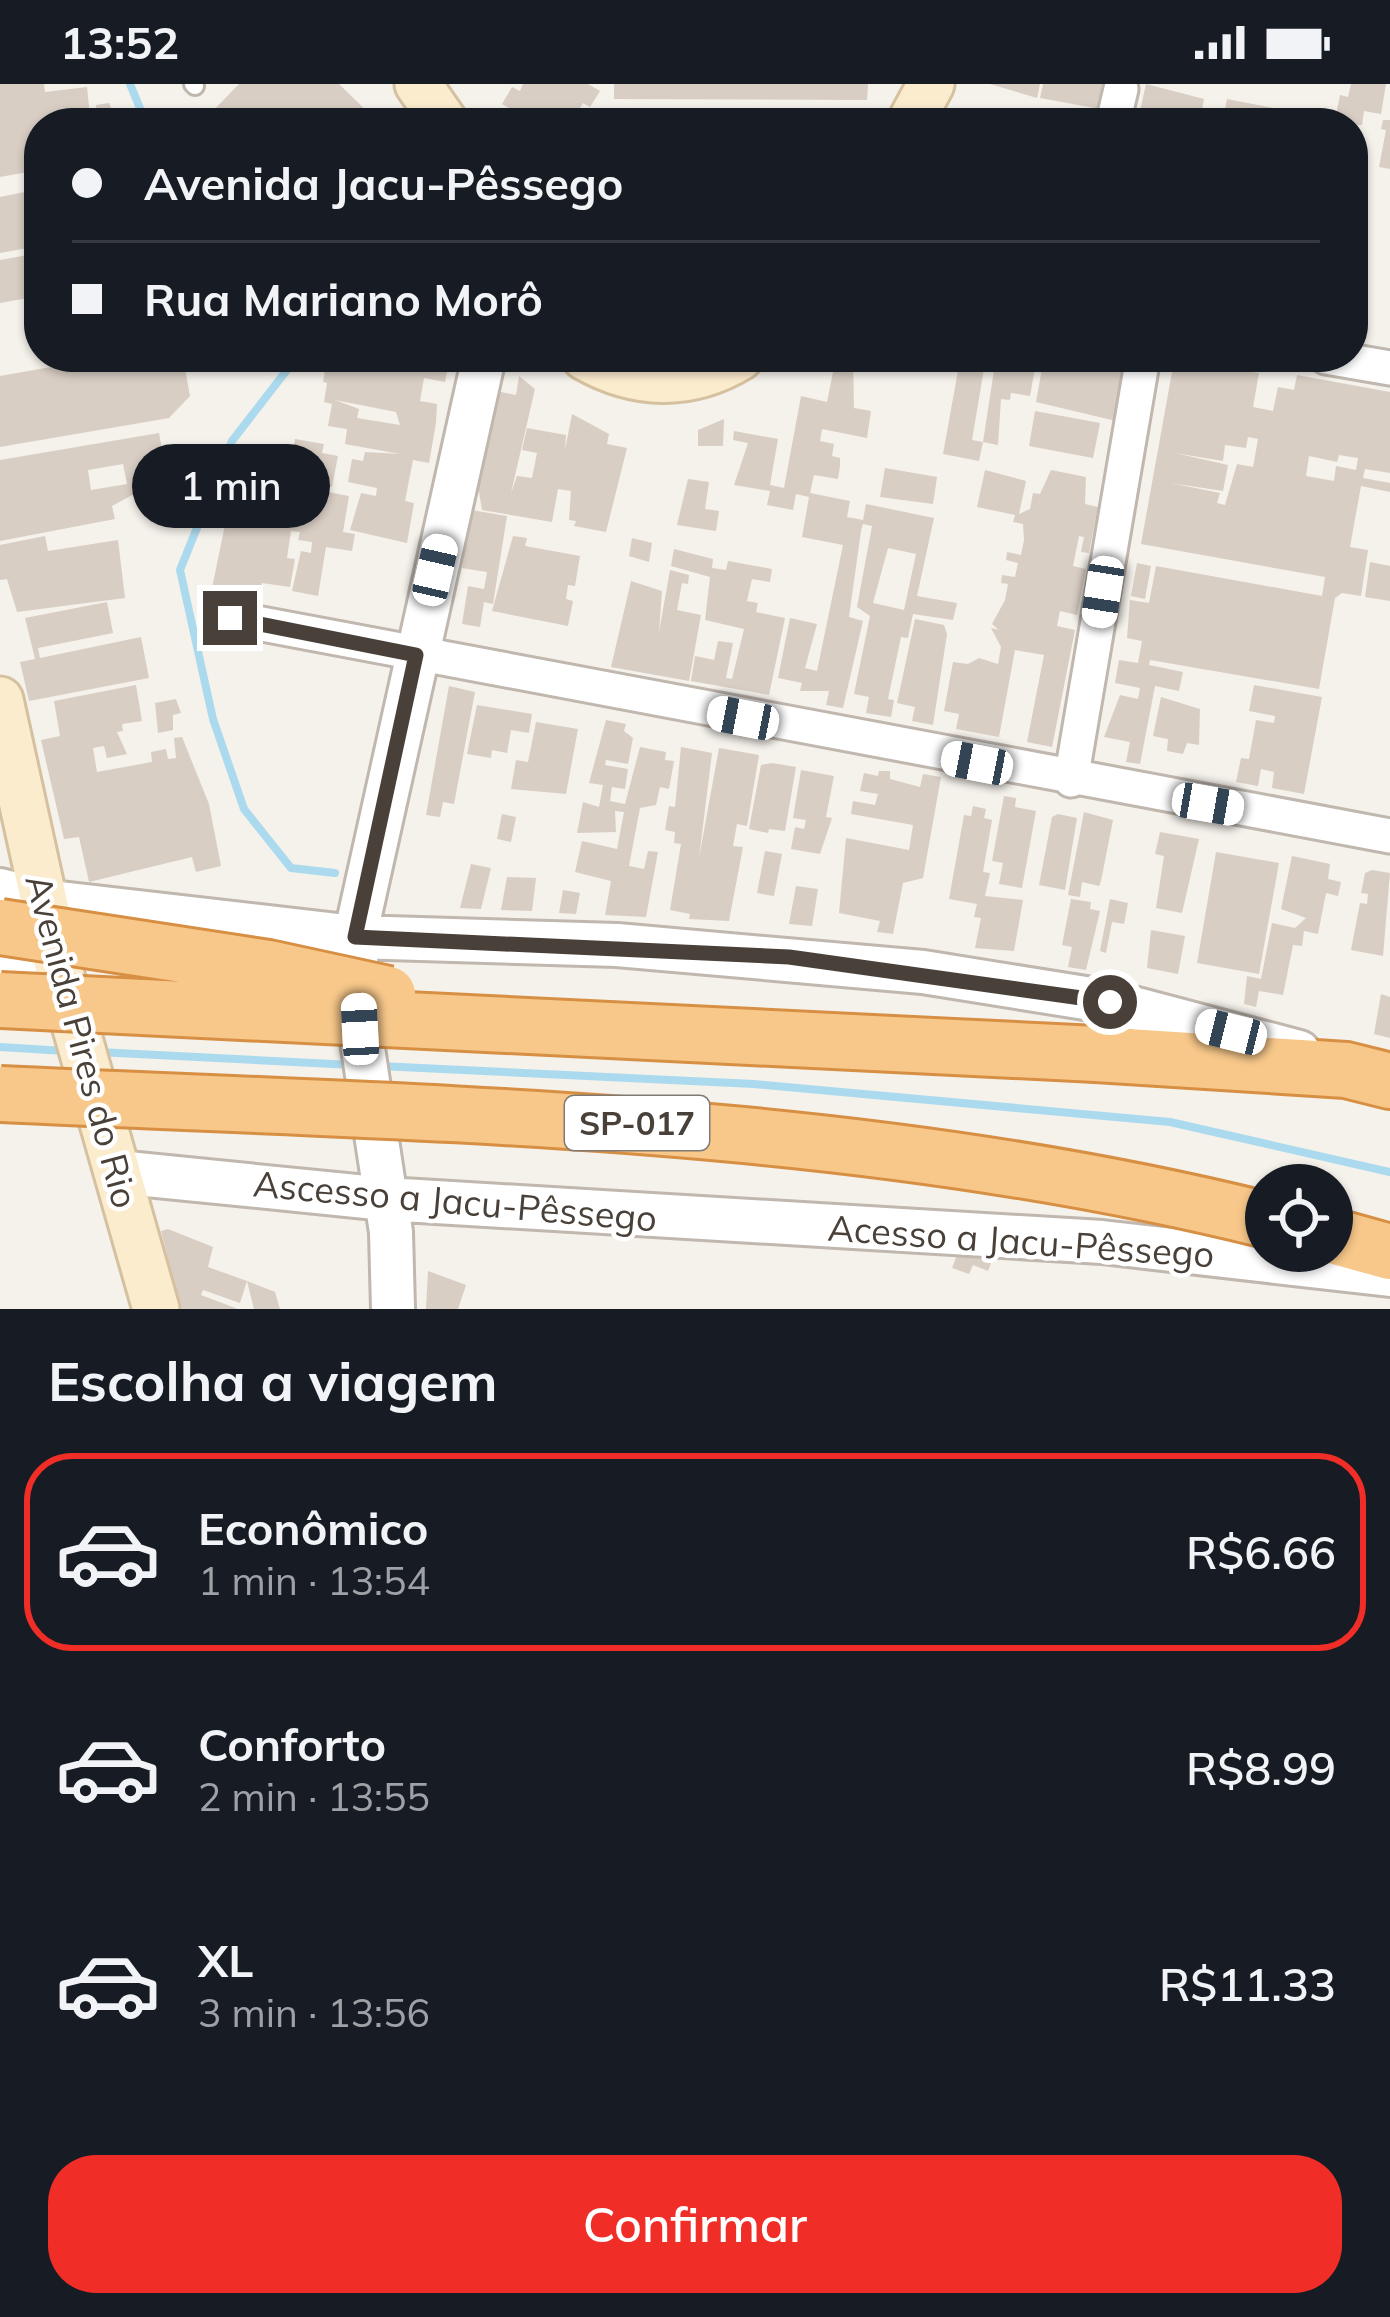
<!DOCTYPE html>
<html lang="pt">
<head>
<meta charset="utf-8">
<style>
	body { margin:0; font-family:Mulish,sans-serif; background:#242831; color:#f1f3f6; height:100vh; display:flex; flex-direction:column; font-size:45px; white-space:nowrap }
	* { box-sizing:border-box; margin:0 }
	p { font-size:39px; color:#9ea1a6 }
	.icon { flex:none; width:66px; height:66px; fill:none; stroke:currentColor; stroke-width:2; stroke-linecap:round; stroke-linejoin:round }
	.map { position:relative; height:1225px; overflow:hidden }
	.panel { display:flex; flex-direction:column; background:#171b24; flex:1 }
	.panel>* { flex:none }
	.hud { position:absolute; left:24px; top:24px; width:1344px; height:264px; border-radius:48px; box-shadow:0 3px 9px #0004; display:grid; align-content:center; height:264px; padding:0 48px; background:#171b24 }
	.tools { position:absolute; left:1245px; top:1080px; display:grid; gap:24px }
	.tools a { display:grid; place-items:center; width:108px; height:108px; border-radius:50%; background:#171b24; box-shadow:0 3px 9px #0004; font-size:60px }
	.end { position:absolute; width:54px; height:54px; margin:-27px; border:15px solid #494139; background:#fff; box-shadow:0 0 0 6px #fff }
	.from { border-radius:50% }
	.bubble { position:absolute; height:84px; border-radius:42px; background:#171b24; box-shadow:0 3px 9px #0004; font-size:39px; font-weight:600; line-height:84px; text-align:center }
	.car { position:absolute; width:36px; height:72px; margin:-36px -18px; border-radius:15px; box-shadow:0 0 9px 3px #0007; background:linear-gradient(#fff 24%,#345 0 40%,#fff 0 76%,#345 0 86%,#fff 0) }
	.hud b { display:flex; align-items:center; gap:42px; height:114px; font-size:45px }
	.hud b+b { border-top:3px solid #363941 }
	.hud i { width:30px; height:30px; background:#f1f3f6 }
	ul { padding:0; list-style:none }
	li { display:flex; align-items:center; gap:36px; height:198px; margin:0 24px 18px; padding:0 24px; border:6px solid transparent; border-radius:48px }
	li div { flex:1 }
	li b { display:block; font-size:45px }
	li em { font-style:normal; font-weight:600 }
	li.current { border-color:#f02e27 }
	li>.icon { width:108px; height:108px; stroke-width:1.5 }
	h2 { padding:0 48px; font-size:54px; line-height:144px }
	.cta { display:flex; gap:24px; margin-top:auto; padding:24px 48px }
	.cta a { flex:1; height:138px; border-radius:48px; background:#f02e27; color:#fff; font-size:48px; font-weight:600; line-height:138px; text-align:center }
	.status { display:flex; justify-content:space-between; align-items:center; height:84px; padding:0 60px; background:#171b24; direction:ltr }
	.status svg { height:33px; fill:currentColor }
	.map>svg:first-child { display:block }
	.lines { fill:none; stroke-linecap:round; stroke-linejoin:round }
	.stream { stroke:#abdaee; stroke-width:8 }
	.building { fill:#d9cec4; fill-rule:evenodd }
	.service-casing { stroke:#c0b7ae; stroke-width:22 }
	.minor-casing { stroke:#c0b7ae; stroke-width:39 }
	.tertiary-casing { stroke:#c0b7ae; stroke-width:48 }
	.secondary-casing { stroke:#d5c19f; stroke-width:51 }
	.trunk-casing { stroke:#d78f43; stroke-width:60 }
	.service { stroke:#fff; stroke-width:16 }
	.minor { stroke:#fff; stroke-width:33 }
	.tertiary { stroke:#fff; stroke-width:42 }
	.secondary { stroke:#fcecce; stroke-width:45 }
	.trunk { stroke:#f8c88a; stroke-width:54 }
	.trunk-bridge-casing { stroke:#d78f43; stroke-width:60; stroke-linecap:butt }
	.trunk-bridge { stroke:#f8c88a; stroke-width:54 }
	.route { stroke:#494139; stroke-width:15 }
	.labels { text-anchor:middle; stroke-width:9; stroke-linejoin:round; paint-order:stroke }
	.shield { fill:#fff; stroke:#807a74; stroke-width:3 }
	.shield-label { font-size:33px; font-weight:bold; fill:#494139 }
	.street-label { font-size:36px; fill:#494139; stroke:#fff }
</style>
</head>
<body>
<div class="status"><b>13:52</b><svg viewBox="0 0 49 12"><path d="M0 12V9h3v3zM5 12V6h3v6zM10 12V3h3v9zM15 12V0h3v12zM26 1h20v11H26zM47 4h2v5h-2z"/></svg></div>
<div class="map">
<svg width="1390" height="1225" viewBox="0 0 1390 1225">
	<rect width="100%" height="100%" fill="#f5f1eb"/>
	<g class="lines">
		<path class="stream" d="M130 0 146 39
			M297 273 232 357 180 486 213 635 244 725 291 784 335 789
			M0 963 65 967
			M98 968 352 981
			M379 982 754 1000 1170 1038 1390 1088"/>
	</g>
	<path class="building" d="M0 0H44L45 8 87 3 90 32 97 31 96 21 109 19 118 39H39V86L0 93Z
		M239 0H339L379 39H210L208 32Z
		M523 0H588L600 7 590 23 583 19 571 39H536L502 20 512 3 520 7Z
		M614 0H868L867 16 614 15Z
		M990 0H1040L1037 14Z
		M1043 0H1111L1105 26 1040 14Z
		M1146 0 1204 15 1201 32 1190 29 1188 39 1145 37 1147 28 1140 27Z
		M1351 0H1386L1381 30 1364 27 1362 41 1208 39 1210 33 1223 35 1227 15 1335 36 1340 11 1348 13Z
		M1383 36H1390V85L1379 83 1386 46 1381 45Z
		M39 105V162L0 169V113Z
		M39 169V212L0 219V176Z
		M107 273H183L190 312 169 334 0 363V292Z
		M410 273 433 280 435 273H450L445 298 424 294 420 317 437 320 436 339 429 379 413 376 405 417 414 419 407 459 350 446 361 409 376 412 377 404 348 398 352 375 363 377 365 368 400 370 345 360 347 345 328 342 332 320 324 318 327 299 323 298 327 275ZM335 316 396 328 400 341 357 334 359 325Z
		M836 273H853L854 324 871 327 867 354 822 345 820 357 834 360 832 372 840 374V382L838 395 814 391 810 409 850 417 847 433 863 436 866 420 934 434 917 512 957 519 953 536 913 530 908 554 901 553 888 615 894 616 891 633 866 629 869 613 854 610 870 532 857 523 872 442 863 440 861 447 849 533 863 537 843 624 826 621 829 607H800L802 599 778 594 790 534 817 540 805 584 817 587 843 461 802 453 809 413 796 410 793 426 767 421 770 407 734 401 748 359 733 356 734 347 778 355 770 401 784 404 801 312 827 318ZM888 464 916 470 904 526 873 519Z
		M926 273H986L972 356 983 358 979 377 943 370 959 281Z
		M996 273H1037L1030 312 1011 309 1010 316 1001 315 998 361 983 358Z
		M1044 273H1128L1116 337 1036 318Z
		M1174 277 1259 289 1253 323 1273 327 1278 303 1294 306 1297 291 1390 308V389L1365 385 1363 394 1390 399V408L1361 402 1350 463 1368 466 1361 512 1342 509 1335 514 1319 605 1150 576 1149 581 1183 588 1179 607 1155 602 1140 680 1126 678 1130 658 1104 653 1120 611 1138 615 1140 604 1115 599 1119 576 1138 579 1142 557 1127 554 1130 516 1149 519 1156 482 1322 512 1325 493 1141 460ZM1248 353 1258 355 1253 383 1237 380 1225 421 1217 419 1220 409 1170 399 1223 407 1228 381 1175 369 1223 377 1225 361 1246 364ZM1339 371 1358 374 1356 386 1336 382 1334 397 1306 392 1309 372 1337 378Z
		M519 292 535 305 511 409 517 392 532 394 537 369 522 366 527 344 566 351 565 366 572 330 609 350 607 360 627 364 606 448 574 442 576 437 569 436 571 407 558 405 552 438 482 426 478 402 496 307 516 311Z
		M1035 327 1100 339 1093 374 1029 362Z
		M724 335 723 362H698V346Z
		M159 349 167 392 134 398 136 409 112 422 115 435 0 457V376ZM123 380 127 400 91 406 88 386Z
		M295 355 324 360 322 369 338 372 332 403 308 399 307 404 349 412 343 448 355 450 352 467 326 463 318 512 292 507 301 467 311 469 312 458 298 456 300 448 291 447 287 474 295 475 290 503 262 499 259 518 244 515 245 510 211 509 228 426 233 427 231 441 240 443 242 429 301 440 304 420 285 416 289 396 281 394 284 377 316 383 318 372 293 368Z
		M885 384 937 393 933 420 880 413Z
		M985 386 1026 397 1019 430 1030 425 1033 409 1040 410 1051 386 1086 393 1085 420 1098 423 1089 469 1081 468 1084 453 1079 452 1073 482 1086 485 1077 531 1060 527 1057 542 1075 546 1052 663 1027 658 1044 571 1015 566 999 653 956 645 959 630 944 627 953 578 968 580 979 574 998 580 1001 563 991 544 999 546 992 540 1005 516 1008 500 1001 499 1002 491 1015 493 1018 479 1006 476 1007 468 1021 471 1024 456 1023 440 1013 438 1015 431 977 423Z
		M688 395 709 398 705 425 719 427 716 447 677 441Z
		M471 426 507 432 493 520 484 518 480 543 462 540 468 502 484 505 487 488 462 484Z
		M45 452 48 467 118 456 125 514 17 528 7 495 0 496V461Z
		M513 452 527 454 525 462 580 472 575 502 568 501 566 515 573 517 568 542 492 527Z
		M632 454 652 459 649 478 629 472Z
		M674 465 713 475 712 484 726 486 728 477 772 485 770 498 752 495 747 517 758 519 756 528 785 534 769 611 691 597 695 572 714 576 718 557 733 559 726 594 732 595 744 545 705 536 710 493 671 482Z
		M1370 478 1390 482V517L1365 513Z
		M1137 479 1151 482 1145 515 1131 512Z
		M670 486 689 491 688 500 682 499 677 526 701 531 689 597 611 583 631 497 662 507 659 548Z
		M107 518 113 549 38 564 40 574 141 553 149 594 29 617 20 578 35 575 25 534Z
		M915 535 944 541 947 550 933 641 912 637 915 623 897 619Z
		M136 601 142 637 122 640 123 647 117 648 127 670 107 674 104 662 93 664 97 688 152 678 151 668 166 665 168 675 176 674 174 654 182 653 209 720 221 782 196 788 192 773 89 798 79 753 64 755 41 656 60 652 54 617Z
		M1254 601 1322 613 1304 710 1272 704 1274 688 1261 685 1258 702 1236 698 1241 674 1249 675 1256 636 1274 639 1275 632 1249 627Z
		M449 602 475 608 454 720 443 718 440 733 426 731Z
		M1161 613 1200 625 1199 661 1187 659 1183 670 1167 667 1168 655 1153 652Z
		M176 615 181 629 173 631V646L158 649 155 619Z
		M477 621 532 630 529 649 511 646 507 669 492 666 491 674 467 670Z
		M606 636 626 640 624 647 633 654 628 680 606 676 605 681 628 685 625 705 612 703 610 717 625 720 640 663 666 668 665 676 674 677 669 705 660 703 656 721 640 724 629 782 644 785 648 767 658 768 646 833 605 831 611 797 575 788 582 757 617 765 624 728 615 727 616 748 577 749 583 718 599 723 603 701 589 699Z
		M536 638 578 645 566 710 511 705 516 676 528 678Z
		M681 663 712 669 699 774 719 664 759 671 747 742 737 740 733 762 743 763 729 837 689 835 690 830 670 826 681 760 674 759 675 748 665 746 669 722 675 723Z
		M772 679 796 683 785 747 769 745 768 749 749 745 761 681Z
		M801 686 834 692 826 733 832 734 820 770 791 765 795 743 804 745 806 736 793 734Z
		M879 687H890V695L920 703 923 690 941 693 923 794 903 799 893 850 877 848 880 837 839 829 846 754 909 766 913 741 851 730 853 717 875 721 878 710 860 707 864 689 878 692Z
		M1004 712 1016 714 1015 723 1036 727 1022 804 999 800 1003 779 992 777Z
		M973 722 986 725 984 734 992 736 983 788 990 789 985 812 1023 816 1014 867 975 864 981 834 974 833 977 820 949 815 964 731 971 732Z
		M1084 728 1113 736 1101 797 1099 802 1082 798 1080 813 1068 811Z
		M502 730 516 733 511 758 497 755Z
		M1058 730 1077 734 1065 806 1039 801 1052 733Z
		M1160 748 1199 755 1182 829 1156 824 1164 772 1155 770Z
		M765 767 782 770 774 812 757 809Z
		M1216 768 1279 779 1259 890 1197 879Z
		M1292 772 1330 780 1328 795 1341 798 1338 812 1326 809 1318 850 1304 847 1302 862 1293 861 1283 911 1259 907 1256 923 1244 920 1247 892 1261 895 1272 839 1295 844 1306 834 1281 825Z
		M471 780 491 784 481 825 460 824Z
		M1372 786 1390 789 1383 872 1351 866 1360 819 1367 820 1368 810 1361 809 1365 789Z
		M507 793 536 794 532 827 501 826Z
		M796 802 818 805 812 842 789 840Z
		M563 806 580 809 576 830 559 829Z
		M1071 815 1091 818 1090 825 1100 827 1086 886 1068 883 1072 863 1062 861Z
		M1110 815 1128 819 1124 840 1112 838 1106 869 1100 867Z
		M1151 846 1185 852 1178 890 1147 884Z
		M1381 910 1390 913V954L1374 950Z
		M168 1145 213 1163 208 1183 247 1197 275 1208 280 1225H254L247 1197 240 1219 203 1206 201 1211 238 1225H180L161 1147Z
		M962 1158 979 1164 976 1173 991 1179 988 1187 973 1181 969 1190 952 1184Z
		M428 1187 466 1201 458 1225H426Z"/>
	<g class="lines">
		<g class="service-casing">
			<path id="service" d="M193 0 195 2"/>
		</g>
		<g class="minor-casing">
			<path id="minor" d="M1113 39 1121 5
				M1326 273 1390 284
				M230 534 1390 752
				M1071 696 1143 273"/>
		</g>
		<g class="tertiary-casing">
			<path id="tertiary" d="M0 806 43 817 355 853 617 861 923 888 1110 918 1299 968
				M0 876 58 881
				M117 1088 386 1115 1102 1158 1390 1191
				M393 1225 391 1148 360 945 355 853 484 273"/>
		</g>
		<g class="secondary-casing">
			<path id="secondary" d="M418 0 445 39
				M910 39 931 0
				M585 273C636 302 689 304 740 273
				M0 616 58 881 156 1225"/>
		</g>
		<g class="trunk-casing">
			<path id="trunk" d="M1096 970 1346 986 1390 997
				M1332 1152 1390 1168"/>
		</g>
		<use href="#service" class="service"/>
		<use href="#minor" class="minor"/>
		<use href="#tertiary" class="tertiary"/>
		<use href="#secondary" class="secondary"/>
		<use href="#trunk" class="trunk"/>
		<g class="trunk-bridge-casing">
			<path id="trunk-bridge" d="M0 843 268 884 388 910
				M0 916 1096 970
				M0 1010C424 1030 851 1033 1266 1136"/>
		</g>
		<use href="#trunk-bridge" class="trunk-bridge"/>
	</g>
	<g class="lines">
		<path class="route" d="M230 534 416 571 355 853 789 873 1110 918"/>
	</g>
	<g class="labels">
		<rect class="shield" x="565" y="1012" width="144" height="54" rx="9"/>
		<g class="shield-label">
			<text x="637" y="1051">SP-017</text>
		</g>
		<g class="street-label">
			<text transform="translate(82 957) rotate(75)" y="13">Avenida Pires do Rio</text>
			<text transform="translate(455 1117) rotate(5)" y="13">Ascesso a Jacu-Pêssego</text>
			<text transform="translate(1021 1157) rotate(4)" y="13">Acesso a Jacu-Pêssego</text>
		</g>
	</g>
</svg>
<div class="tools">
<a><svg class="icon" aria-label="locate" viewBox="0 0 24 24"><circle cx="12" cy="12" r="6"/><path d="M12 2v4M12 18v4M2 12h4M18 12h4"/></svg></a>
</div>
<i class="end from" style="left:1110px;top:918px"></i>
<i class="end" style="left:230px;top:534px"></i>
<div class="bubble" style="left:132px;top:360px;width:198px">1 min</div>
<i class="car" style="left:435px;top:486px;rotate:13deg"></i>
<i class="car" style="left:1103px;top:508px;rotate:189deg"></i>
<i class="car" style="left:743px;top:634px;rotate:281deg"></i>
<i class="car" style="left:977px;top:679px;rotate:281deg"></i>
<i class="car" style="left:1208px;top:720px;rotate:100deg"></i>
<i class="car" style="left:360px;top:945px;rotate:357deg"></i>
<i class="car" style="left:1231px;top:948px;rotate:284deg"></i>
<div class="hud">
<b><i class="from"></i>Avenida Jacu-Pêssego</b>
<b><i></i>Rua Mariano Morô</b>
</div>
</div>
<section class="panel">
<h2>Escolha a viagem</h2>
<ul>
<li class="current"><svg class="icon" aria-label="car" viewBox="0 0 24 24"><path d="M5 17H2v-5l4-1 3-4h7l3 4 3 1v5h-3M9 17h6M6 11h13"/><circle cx="7" cy="17" r="2"/><circle cx="17" cy="17" r="2"/></svg><div><b>Econômico</b><p>1 min · 13:54</p></div><em>R$6.66</em></li>
<li><svg class="icon" aria-label="car" viewBox="0 0 24 24"><path d="M5 17H2v-5l4-1 3-4h7l3 4 3 1v5h-3M9 17h6M6 11h13"/><circle cx="7" cy="17" r="2"/><circle cx="17" cy="17" r="2"/></svg><div><b>Conforto</b><p>2 min · 13:55</p></div><em>R$8.99</em></li>
<li><svg class="icon" aria-label="car" viewBox="0 0 24 24"><path d="M5 17H2v-5l4-1 3-4h7l3 4 3 1v5h-3M9 17h6M6 11h13"/><circle cx="7" cy="17" r="2"/><circle cx="17" cy="17" r="2"/></svg><div><b>XL</b><p>3 min · 13:56</p></div><em>R$11.33</em></li>
</ul>
<div class="cta"><a>Confirmar</a></div>
</section>
</body>
</html>
